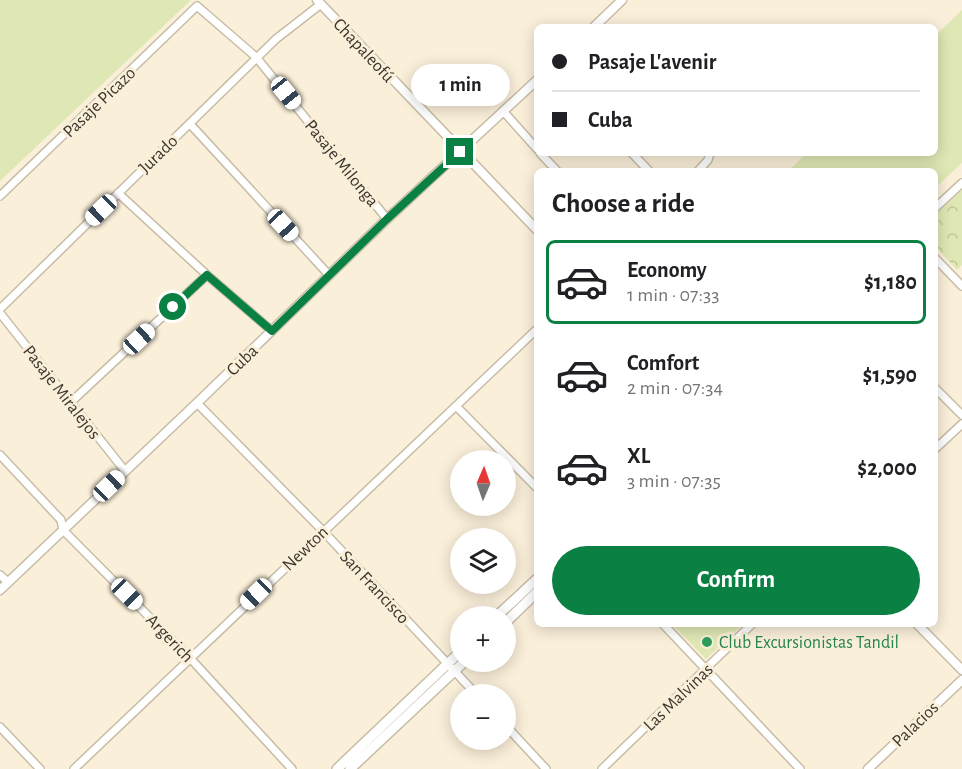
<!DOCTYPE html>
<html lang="en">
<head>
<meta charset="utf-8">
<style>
	body { margin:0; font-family:"Alegreya Sans",sans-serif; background:#f2f2f2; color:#202124; height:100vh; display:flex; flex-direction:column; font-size:22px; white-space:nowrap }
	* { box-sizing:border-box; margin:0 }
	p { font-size:20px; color:#757577 }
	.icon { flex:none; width:33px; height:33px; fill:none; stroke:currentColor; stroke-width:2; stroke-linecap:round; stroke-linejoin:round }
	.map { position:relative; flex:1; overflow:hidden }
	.panel { position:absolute; left:534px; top:168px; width:404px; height:459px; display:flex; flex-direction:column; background:#fff; border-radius:9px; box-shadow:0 3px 15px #0003 }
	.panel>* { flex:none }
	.top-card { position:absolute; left:534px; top:24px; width:404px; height:132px; border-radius:9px; box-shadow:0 3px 15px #0003; display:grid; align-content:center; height:132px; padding:0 18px; background:#fff }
	.needle { width:39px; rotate:2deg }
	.tools { position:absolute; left:450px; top:450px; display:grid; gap:12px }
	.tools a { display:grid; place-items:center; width:66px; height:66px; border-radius:50%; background:#fff; box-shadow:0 3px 15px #0003; font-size:30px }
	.end { position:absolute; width:27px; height:27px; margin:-14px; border:8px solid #0b8043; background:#fff; box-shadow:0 0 0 3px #fff }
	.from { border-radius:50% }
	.bubble { position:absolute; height:42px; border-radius:21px; background:#fff; box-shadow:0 3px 15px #0003; font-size:20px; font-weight:700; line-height:42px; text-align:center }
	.car { position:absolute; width:18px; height:36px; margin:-18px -9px; border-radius:8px; box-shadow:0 0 4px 2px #0007; background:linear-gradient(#fff 24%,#345 0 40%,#fff 0 76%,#345 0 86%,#fff 0) }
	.top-card b { display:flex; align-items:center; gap:21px; height:57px; font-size:22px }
	.top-card b+b { border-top:2px solid #e0e0e0 }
	.top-card i { width:15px; height:15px; background:#202124 }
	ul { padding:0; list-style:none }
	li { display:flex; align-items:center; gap:18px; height:84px; margin:0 12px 9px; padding:0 6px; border:3px solid transparent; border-radius:9px }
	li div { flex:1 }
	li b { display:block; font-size:22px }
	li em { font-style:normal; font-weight:700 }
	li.on { border-color:#0b8043 }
	li>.icon { width:54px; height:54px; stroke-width:1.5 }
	h2 { padding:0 18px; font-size:27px; line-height:72px }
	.primary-button { display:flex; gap:12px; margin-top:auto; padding:12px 18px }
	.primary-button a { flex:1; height:69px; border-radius:36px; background:#0b8043; color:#fff; font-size:24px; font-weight:700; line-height:69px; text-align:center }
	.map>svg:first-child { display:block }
	.grass { fill:#dfe7b4 }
	.park { fill:url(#park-crowns) }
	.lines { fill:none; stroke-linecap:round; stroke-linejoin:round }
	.minor-casing { stroke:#c7bda7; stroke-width:10 }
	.tertiary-casing { stroke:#c7bda7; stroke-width:11 }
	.secondary-casing { stroke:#c7bda7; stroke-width:12 }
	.minor { stroke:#fff; stroke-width:7 }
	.tertiary { stroke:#fff; stroke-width:8 }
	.secondary { stroke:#fff; stroke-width:9 }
	.route { stroke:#0b8043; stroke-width:8 }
	.leisure-dot { fill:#2e9e5b; stroke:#faefd9; stroke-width:2 }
	.labels { text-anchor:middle; stroke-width:6; stroke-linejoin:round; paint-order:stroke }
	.street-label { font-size:18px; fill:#3a362d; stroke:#faefd9 }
	.leisure-label { font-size:18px; fill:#27864d; stroke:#faefd9; text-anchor:start }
</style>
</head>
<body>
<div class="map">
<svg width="962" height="769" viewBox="0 0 962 769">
	<defs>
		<pattern id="park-crowns" width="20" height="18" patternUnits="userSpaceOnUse" patternTransform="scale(1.5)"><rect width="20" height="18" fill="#dfe7b4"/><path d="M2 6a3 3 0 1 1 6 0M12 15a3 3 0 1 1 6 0" fill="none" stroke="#c0c79b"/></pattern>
	</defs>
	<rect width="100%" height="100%" fill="#faefd9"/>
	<path class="grass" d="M0 0H191L0 181Z
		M962 10V163L935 188 934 171H788L807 153H934L935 36Z
		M672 624H743L706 659Z"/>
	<path class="park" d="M962 190V265L957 270 935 246V215Z"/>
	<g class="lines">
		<g class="minor-casing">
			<path id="minor" d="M503 111 537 149
				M190 124 329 275
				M540 153 557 171
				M632 153 649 171
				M698 171 708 160 710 153
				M118 193 207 275 272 331
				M0 196 197 6 256 57 387 219
				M934 209 962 183
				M934 257 962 286
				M0 309 276 39 321 4
				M0 313 125 471
				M934 387 962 415
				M71 402 207 275
				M197 403 323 531 476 694
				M456 406 537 488
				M934 450 962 424
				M0 455 61 520 63 530 190 658 292 769
				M0 575 8 582
				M663 624 800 769
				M506 726 546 769
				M0 727 40 769
				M74 769 537 329
				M602 769 752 624"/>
		</g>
		<g class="tertiary-casing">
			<path id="tertiary" d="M317 0 537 230
				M594 27 622 0
				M0 590 197 403 387 219 537 80
				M917 624 962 670
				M868 769 962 680"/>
		</g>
		<g class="secondary-casing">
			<path id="secondary" d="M497 616 537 579
				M506 622 537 592
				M337 769 460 652
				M350 769 464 662"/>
		</g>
		<use href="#minor" class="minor"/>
		<use href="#tertiary" class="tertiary"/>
		<use href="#secondary" class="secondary"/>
	</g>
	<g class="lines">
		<path class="route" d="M173 307 207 275 272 331 387 219 460 152"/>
	</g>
	<circle class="leisure-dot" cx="707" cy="642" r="6"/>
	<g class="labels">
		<g class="street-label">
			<text transform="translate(364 50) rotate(47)" y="6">Chapaleofú</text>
			<text transform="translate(99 102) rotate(-44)" y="6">Pasaje Picazo</text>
			<text transform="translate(158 154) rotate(-44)" y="6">Jurado</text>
			<text transform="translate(342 163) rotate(51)" y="6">Pasaje Milonga</text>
			<text transform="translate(242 360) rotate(-44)" y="6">Cuba</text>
			<text transform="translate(62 392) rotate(52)" y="6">Pasaje Miralejos</text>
			<text transform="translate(305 548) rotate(-44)" y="6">Newton</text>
			<text transform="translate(375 587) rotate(47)" y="6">San Francisco</text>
			<text transform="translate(170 638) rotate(46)" y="6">Argerich</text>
			<text transform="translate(678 697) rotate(-44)" y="6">Las Malvinas</text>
			<text transform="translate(915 724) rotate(-44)" y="6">Palacios</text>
		</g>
		<g class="leisure-label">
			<text x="719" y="648">Club Excursionistas Tandil</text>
		</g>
	</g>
</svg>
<div class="tools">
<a><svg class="needle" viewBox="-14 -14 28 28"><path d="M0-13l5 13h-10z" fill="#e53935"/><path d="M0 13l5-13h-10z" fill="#757577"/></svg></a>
<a><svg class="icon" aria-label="layers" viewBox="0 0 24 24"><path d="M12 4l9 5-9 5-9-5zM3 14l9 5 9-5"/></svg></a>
<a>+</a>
<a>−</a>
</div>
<i class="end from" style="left:173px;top:307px"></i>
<i class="end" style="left:460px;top:152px"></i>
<div class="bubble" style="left:411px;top:64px;width:99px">1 min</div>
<i class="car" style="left:286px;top:93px;rotate:141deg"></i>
<i class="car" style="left:101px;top:210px;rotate:226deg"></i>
<i class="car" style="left:283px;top:225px;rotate:137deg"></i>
<i class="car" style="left:139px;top:339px;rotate:47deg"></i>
<i class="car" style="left:109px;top:486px;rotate:46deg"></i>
<i class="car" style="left:127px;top:594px;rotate:135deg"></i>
<i class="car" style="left:256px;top:594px;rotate:226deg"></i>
<div class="top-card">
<b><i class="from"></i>Pasaje L'avenir</b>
<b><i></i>Cuba</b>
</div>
<section class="panel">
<h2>Choose a ride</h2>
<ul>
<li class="on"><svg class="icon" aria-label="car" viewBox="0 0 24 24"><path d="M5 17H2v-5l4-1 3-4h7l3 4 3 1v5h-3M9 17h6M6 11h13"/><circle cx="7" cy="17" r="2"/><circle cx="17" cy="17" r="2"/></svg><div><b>Economy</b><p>1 min · 07:33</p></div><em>$1,180</em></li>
<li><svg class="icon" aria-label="car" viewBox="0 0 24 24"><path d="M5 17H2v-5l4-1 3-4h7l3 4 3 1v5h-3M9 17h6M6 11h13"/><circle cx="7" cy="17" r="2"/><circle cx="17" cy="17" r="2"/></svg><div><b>Comfort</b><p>2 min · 07:34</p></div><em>$1,590</em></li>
<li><svg class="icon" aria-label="car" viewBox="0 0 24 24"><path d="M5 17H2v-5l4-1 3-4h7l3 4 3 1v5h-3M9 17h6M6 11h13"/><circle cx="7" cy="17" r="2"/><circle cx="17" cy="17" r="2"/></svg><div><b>XL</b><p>3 min · 07:35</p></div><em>$2,000</em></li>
</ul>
<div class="primary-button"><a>Confirm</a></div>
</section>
</div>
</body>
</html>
